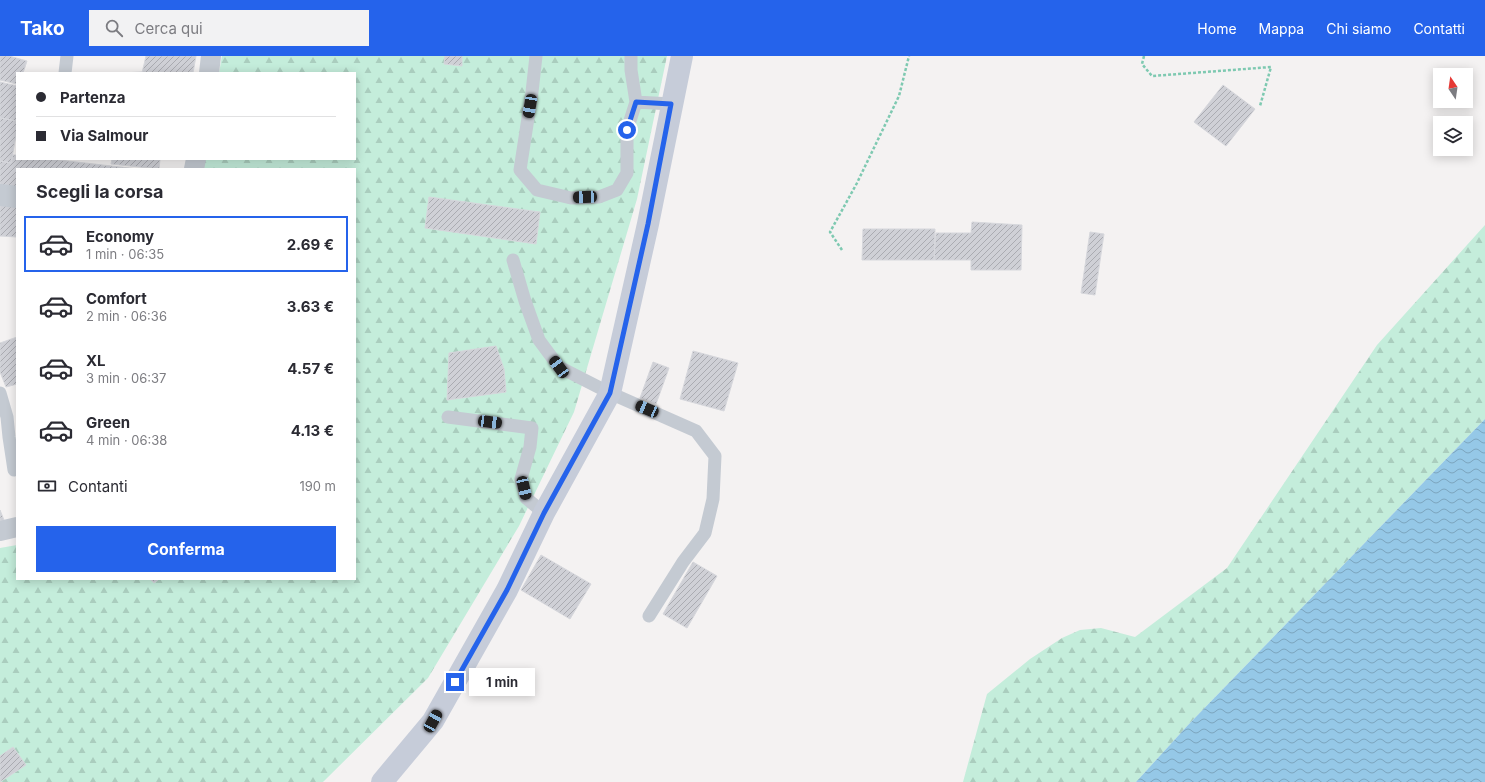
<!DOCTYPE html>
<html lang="it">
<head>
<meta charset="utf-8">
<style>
	body { margin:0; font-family:Inter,sans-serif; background:#f2f2f3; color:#2b2b33; height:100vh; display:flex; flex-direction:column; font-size:15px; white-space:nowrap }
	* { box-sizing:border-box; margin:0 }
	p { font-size:13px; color:#7c7c81 }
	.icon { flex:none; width:22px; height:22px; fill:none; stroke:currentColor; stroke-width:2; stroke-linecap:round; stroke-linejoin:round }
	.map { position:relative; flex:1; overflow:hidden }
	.sheet { position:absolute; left:16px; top:112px; width:340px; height:412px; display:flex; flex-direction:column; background:#fff; border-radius:0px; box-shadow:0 2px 10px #0003 }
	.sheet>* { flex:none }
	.guide { position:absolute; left:16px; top:16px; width:340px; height:88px; border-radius:0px; box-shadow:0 2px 10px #0003; display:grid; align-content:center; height:88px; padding:0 20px; background:#fff }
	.needle { width:26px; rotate:347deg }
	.fabs { position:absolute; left:1433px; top:12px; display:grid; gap:8px }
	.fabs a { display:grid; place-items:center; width:40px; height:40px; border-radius:0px; background:#fff; box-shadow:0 2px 10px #0003; font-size:20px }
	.end { position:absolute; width:18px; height:18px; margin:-9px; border:5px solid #2563eb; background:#fff; box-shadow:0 0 0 2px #fff }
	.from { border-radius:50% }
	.bubble { position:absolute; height:28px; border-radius:0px; background:#fff; box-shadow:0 2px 10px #0003; font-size:13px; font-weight:700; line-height:28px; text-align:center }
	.car { position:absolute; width:12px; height:24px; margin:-12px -6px; border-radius:5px; box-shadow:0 0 3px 1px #0007; background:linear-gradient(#222 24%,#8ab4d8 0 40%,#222 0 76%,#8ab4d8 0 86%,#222 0) }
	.guide b { display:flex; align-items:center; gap:14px; height:38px; font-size:15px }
	.guide b+b { border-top:1px solid #e1e1e2 }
	.guide i { width:10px; height:10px; background:#2b2b33 }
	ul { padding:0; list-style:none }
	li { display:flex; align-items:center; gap:12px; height:56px; margin:0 8px 6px; padding:0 12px; border:2px solid transparent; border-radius:0px }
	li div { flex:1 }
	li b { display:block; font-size:15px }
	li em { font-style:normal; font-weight:700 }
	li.on { border-color:#2563eb }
	li>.icon { width:36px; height:36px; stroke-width:1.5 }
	h2 { padding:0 20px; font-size:18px; line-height:48px }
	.pay { display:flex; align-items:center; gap:10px; height:44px; padding:0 20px; font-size:15px }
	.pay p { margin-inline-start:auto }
	.cta { display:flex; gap:8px; margin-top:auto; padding:8px 20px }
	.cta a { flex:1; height:46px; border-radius:0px; background:#2563eb; color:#fff; font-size:16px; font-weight:700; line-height:46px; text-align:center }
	header { display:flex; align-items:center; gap:24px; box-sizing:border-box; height:56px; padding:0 20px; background:#2563eb; color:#fff }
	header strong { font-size:19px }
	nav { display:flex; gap:22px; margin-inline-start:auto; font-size:14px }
	.search { width:280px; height:36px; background:#f2f2f3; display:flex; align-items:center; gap:10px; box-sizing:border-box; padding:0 14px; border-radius:0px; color:#7c7c81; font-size:15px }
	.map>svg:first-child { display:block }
	.forest { fill:url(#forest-firs) }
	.water { fill:url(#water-waves) }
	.building { fill:url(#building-hatch); stroke:#d6d7dc }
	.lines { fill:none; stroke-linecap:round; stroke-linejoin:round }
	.path { stroke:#7ec9b1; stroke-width:2.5; stroke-dasharray:3 2; stroke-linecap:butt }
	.service { stroke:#c4cad2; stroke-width:13 }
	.pedestrian { stroke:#c4cad2; stroke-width:20 }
	.minor { stroke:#c4cad2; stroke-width:22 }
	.secondary { stroke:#c6ccd9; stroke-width:22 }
	.route { stroke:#2563eb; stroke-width:5 }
</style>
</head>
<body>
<header>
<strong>Tako</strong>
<div class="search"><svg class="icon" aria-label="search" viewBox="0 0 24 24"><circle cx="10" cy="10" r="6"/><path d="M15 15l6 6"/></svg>Cerca qui</div>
<nav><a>Home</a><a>Mappa</a><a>Chi siamo</a><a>Contatti</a></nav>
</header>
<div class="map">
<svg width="1485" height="726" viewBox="0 0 1485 726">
	<defs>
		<pattern id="forest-firs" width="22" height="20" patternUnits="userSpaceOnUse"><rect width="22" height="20" fill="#c4eddb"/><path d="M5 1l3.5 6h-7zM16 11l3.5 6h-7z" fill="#aacdbe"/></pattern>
		<pattern id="water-waves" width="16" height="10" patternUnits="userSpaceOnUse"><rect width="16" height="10" fill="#95c8e7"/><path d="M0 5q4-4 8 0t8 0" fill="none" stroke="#7ca5be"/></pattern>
		<pattern id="building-hatch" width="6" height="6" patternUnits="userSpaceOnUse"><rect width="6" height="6" fill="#cfd0d6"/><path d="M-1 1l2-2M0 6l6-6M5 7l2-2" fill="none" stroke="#aaabb1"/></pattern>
	</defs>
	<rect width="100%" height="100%" fill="#f4f2f2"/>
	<path class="forest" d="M222 0H667L637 143 574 356 519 470 428 622 323 726H0V492L17 489V523H355V113H203L205 103H355V17H219Z
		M1485 169V363L1188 669 1136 726H963L987 638 1030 603 1062 582 1080 574 1101 572 1135 581 1227 512 1377 289Z"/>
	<path class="water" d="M1485 363V726H1136L1188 669Z"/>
	<path class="building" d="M0 0H9L27 5 23 17H17V28L0 24Z
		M146 0H196L193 17H142Z
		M445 0H462V10L444 8Z
		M142 16V17H121Z
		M0 26 17 30V65L0 62Z
		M1223 29 1255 53 1226 90 1194 66Z
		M0 62 17 65V74L11 107 0 105Z
		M13 99H17V103H50L138 113H17V132L0 130V105L11 107Z
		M112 103H160L159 113 111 108Z
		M429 141 540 156 536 188 425 172Z
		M0 149 17 150V181L0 180Z
		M972 166 1022 169 1021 214H971V204H934L936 177H971Z
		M863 173H935L934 204H862Z
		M1090 176 1104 178 1095 239 1081 237Z
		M17 281V328L6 331 0 316V287Z
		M496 290 504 313 506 336 447 344 449 297Z
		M693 295 738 307 724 355 680 343Z
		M653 306 669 312 656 348 640 342Z
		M0 454 4 464 0 465Z
		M541 499 591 528 570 563 521 534Z
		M693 506 717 520 687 572 663 558Z
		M150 523H159L154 527Z
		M13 691 26 709 0 726V700Z"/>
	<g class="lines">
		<path class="path" d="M1144 0 1142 8 1152 20 1271 11 1260 50
			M842 194 830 176 857 127 899 40 909 0"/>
		<path class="service" d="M536 0 532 36 520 114 537 134 571 142 599 141 617 134 627 117V74L636 46 671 48
			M631 0V14L636 46
			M65 17 67 0
			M513 204 525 245 539 284 559 311 610 337 696 375 715 400 713 443 705 477 683 506 649 560
			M0 337 7 361 9 381 14 414
			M448 361 532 372 530 391 521 423 526 442 544 457"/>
		<path class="pedestrian" d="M209 17 211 0
			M194 113 196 103
			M0 475 17 471"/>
		<path class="minor" d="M0 139 17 141"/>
		<path class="secondary" d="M382 726 433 665 507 534 544 457 610 337 648 168 682 0"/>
	</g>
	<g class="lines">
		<path class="route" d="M455 626 507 534 544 457 610 337 648 168 671 48 636 46 627 74"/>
	</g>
</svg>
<div class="fabs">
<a><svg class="needle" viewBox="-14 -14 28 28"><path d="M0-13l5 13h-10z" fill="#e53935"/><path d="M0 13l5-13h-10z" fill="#7c7c81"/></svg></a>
<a><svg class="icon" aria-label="layers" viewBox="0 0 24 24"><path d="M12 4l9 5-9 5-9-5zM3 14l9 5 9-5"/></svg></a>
</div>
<i class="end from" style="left:627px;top:74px"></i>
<i class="end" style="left:455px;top:626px"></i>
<div class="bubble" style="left:469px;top:612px;width:66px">1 min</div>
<i class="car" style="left:530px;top:50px;rotate:190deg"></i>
<i class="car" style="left:585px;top:141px;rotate:268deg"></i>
<i class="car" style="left:559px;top:311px;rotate:324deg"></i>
<i class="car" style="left:647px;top:353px;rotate:293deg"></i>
<i class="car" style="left:490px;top:366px;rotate:97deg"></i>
<i class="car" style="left:524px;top:432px;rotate:167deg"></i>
<i class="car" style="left:433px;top:665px;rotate:29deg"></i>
<div class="guide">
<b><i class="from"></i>Partenza</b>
<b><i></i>Via Salmour</b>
</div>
<section class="sheet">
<h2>Scegli la corsa</h2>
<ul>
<li class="on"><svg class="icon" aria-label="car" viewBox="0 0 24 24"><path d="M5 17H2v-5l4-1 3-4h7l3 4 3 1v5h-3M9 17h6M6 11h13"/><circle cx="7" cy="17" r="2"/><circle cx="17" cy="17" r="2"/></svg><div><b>Economy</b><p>1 min · 06:35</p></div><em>2.69 €</em></li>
<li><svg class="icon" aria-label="car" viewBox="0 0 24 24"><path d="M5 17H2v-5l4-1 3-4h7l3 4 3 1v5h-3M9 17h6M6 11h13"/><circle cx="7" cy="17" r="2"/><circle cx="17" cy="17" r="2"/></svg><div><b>Comfort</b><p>2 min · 06:36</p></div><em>3.63 €</em></li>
<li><svg class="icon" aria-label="car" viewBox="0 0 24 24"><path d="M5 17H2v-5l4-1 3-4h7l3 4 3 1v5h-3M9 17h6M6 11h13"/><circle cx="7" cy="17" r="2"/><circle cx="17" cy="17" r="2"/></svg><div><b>XL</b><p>3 min · 06:37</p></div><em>4.57 €</em></li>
<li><svg class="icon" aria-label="car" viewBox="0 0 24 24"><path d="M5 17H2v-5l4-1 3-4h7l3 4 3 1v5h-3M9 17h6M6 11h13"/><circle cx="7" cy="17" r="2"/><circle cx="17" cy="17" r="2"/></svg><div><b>Green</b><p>4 min · 06:38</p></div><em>4.13 €</em></li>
</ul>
<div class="pay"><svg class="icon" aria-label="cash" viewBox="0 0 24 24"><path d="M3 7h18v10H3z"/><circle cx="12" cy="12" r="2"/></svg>Contanti<p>190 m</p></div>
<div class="cta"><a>Conferma</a></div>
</section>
</div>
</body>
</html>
